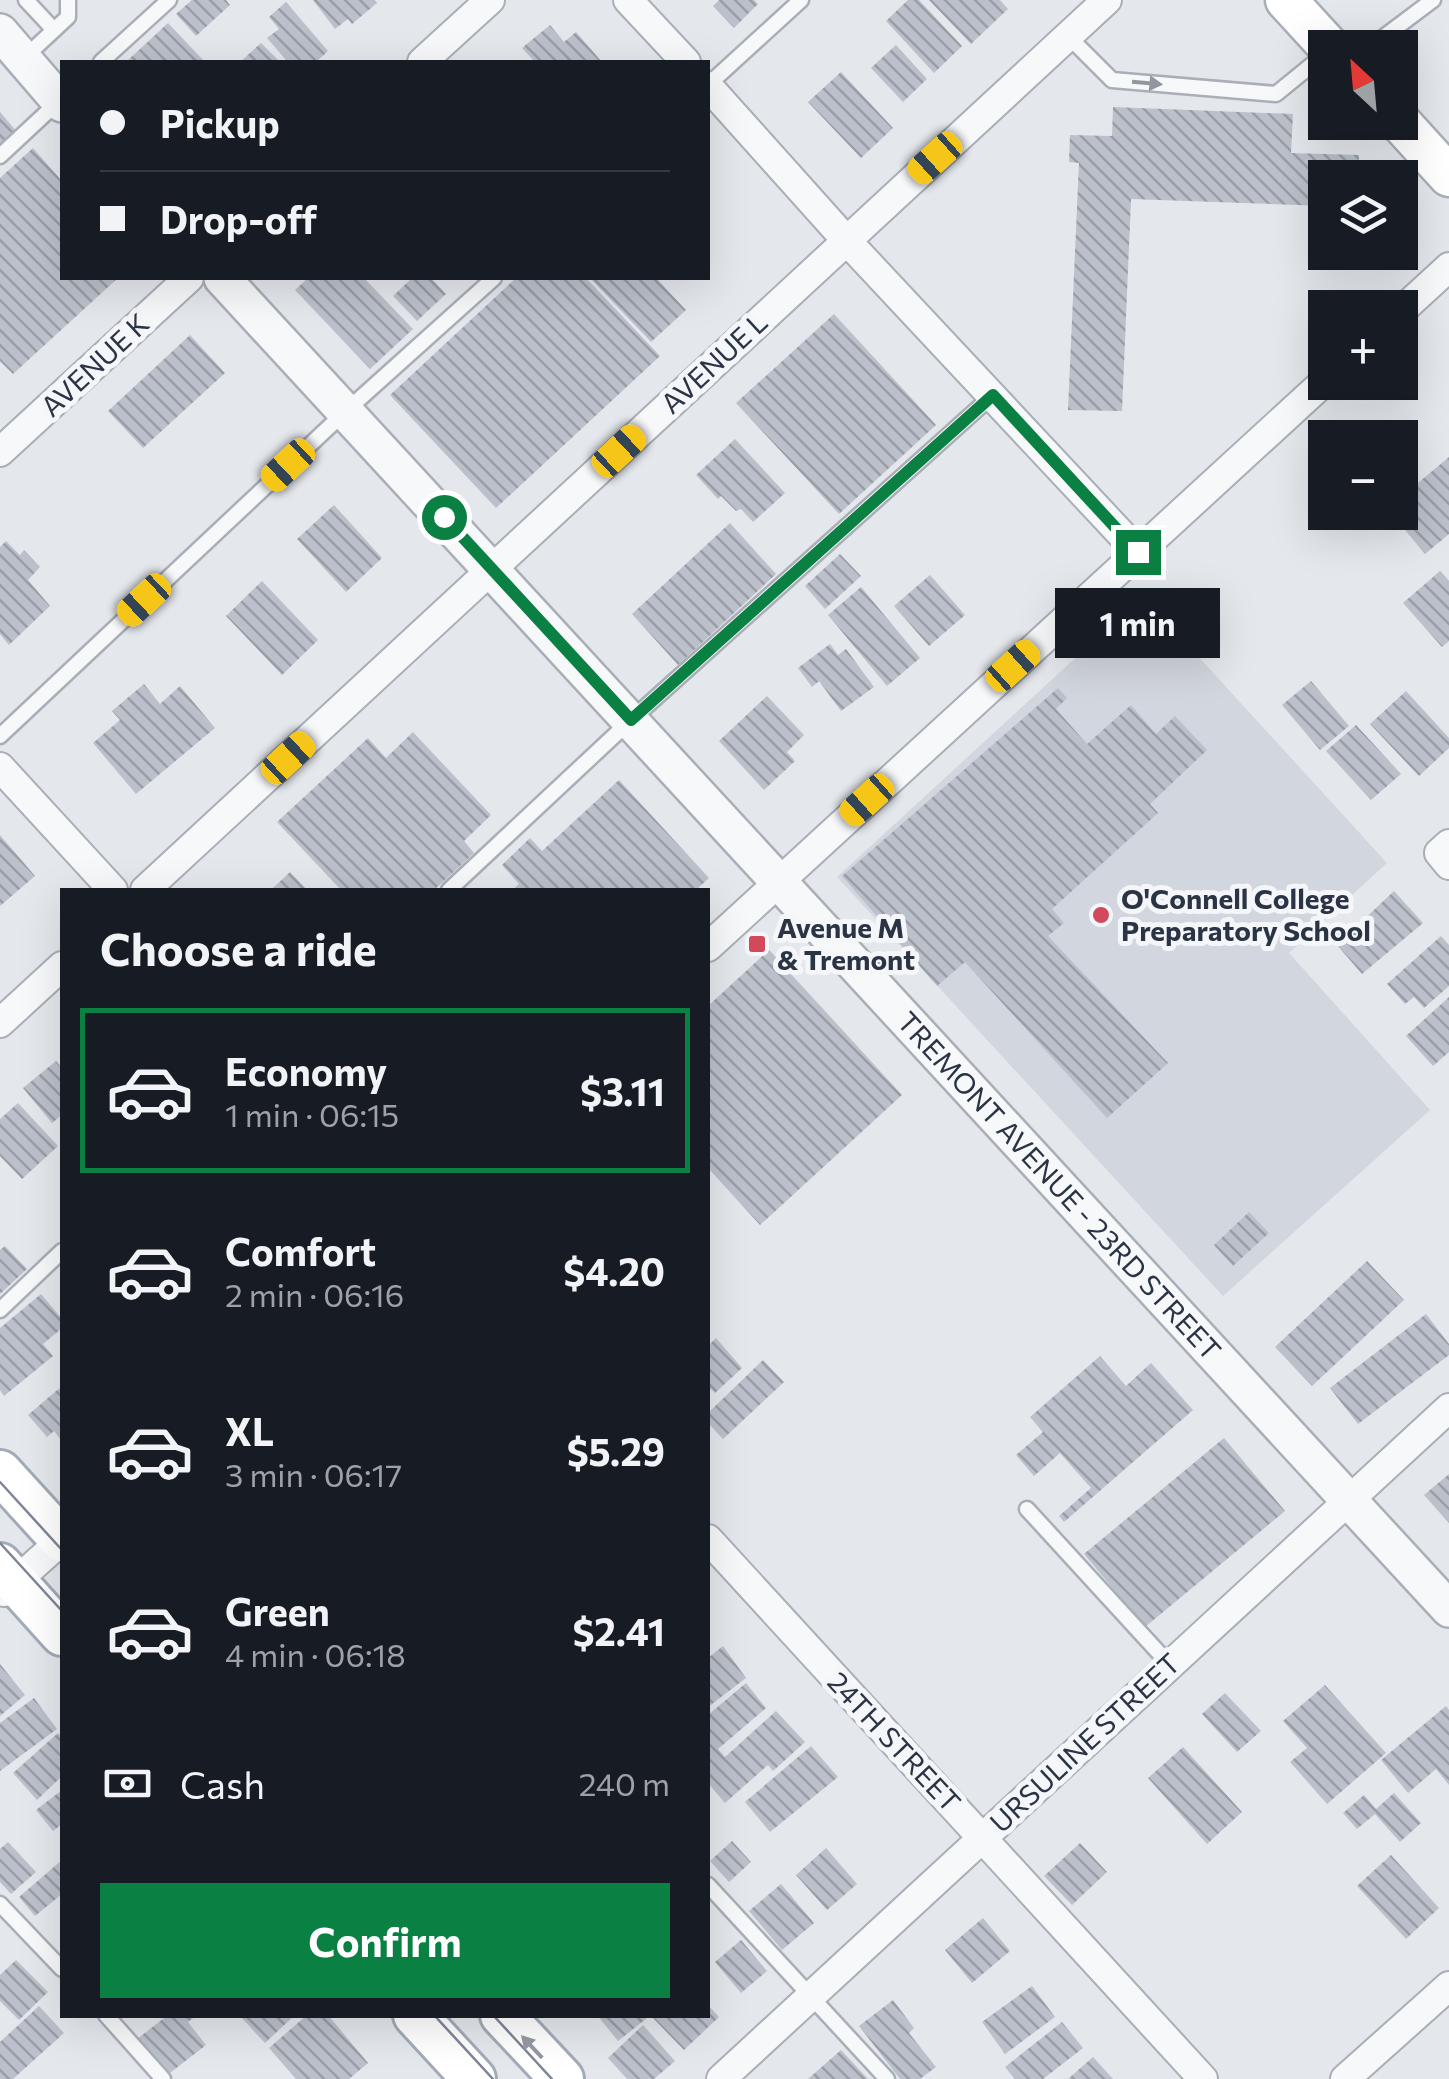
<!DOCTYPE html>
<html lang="en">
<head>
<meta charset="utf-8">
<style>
	body { margin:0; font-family:Commissioner,sans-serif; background:#20242c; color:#f1f3f6; height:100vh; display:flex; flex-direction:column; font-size:38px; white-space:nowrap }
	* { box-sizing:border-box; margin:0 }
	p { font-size:32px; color:#9ea1a6 }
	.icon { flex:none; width:55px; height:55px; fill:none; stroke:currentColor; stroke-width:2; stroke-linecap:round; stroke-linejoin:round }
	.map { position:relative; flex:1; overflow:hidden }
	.drawer { position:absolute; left:60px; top:888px; width:650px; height:1130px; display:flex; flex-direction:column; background:#171b24; border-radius:0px; box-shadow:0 10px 40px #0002 }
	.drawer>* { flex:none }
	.guide { position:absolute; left:60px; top:60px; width:650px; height:220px; border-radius:0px; box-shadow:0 10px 40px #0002; display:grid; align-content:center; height:220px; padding:0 40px; background:#171b24 }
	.needle { width:65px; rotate:334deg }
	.buttons { position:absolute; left:1308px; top:30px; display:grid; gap:20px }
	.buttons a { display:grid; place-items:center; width:110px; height:110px; border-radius:0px; background:#171b24; box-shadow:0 10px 40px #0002; font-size:50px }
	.end { position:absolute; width:45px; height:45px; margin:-22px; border:12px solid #0b8043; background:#fff; box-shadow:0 0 0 5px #fff }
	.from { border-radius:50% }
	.bubble { position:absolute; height:70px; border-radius:0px; background:#171b24; box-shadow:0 10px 40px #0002; font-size:32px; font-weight:700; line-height:70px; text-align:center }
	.car { position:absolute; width:30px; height:60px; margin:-30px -15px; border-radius:12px; box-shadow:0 0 8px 2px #0007; background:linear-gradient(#f5c518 24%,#345 0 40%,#f5c518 0 76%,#345 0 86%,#f5c518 0) }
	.guide b { display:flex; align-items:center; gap:35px; height:95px; font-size:38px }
	.guide b+b { border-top:2px solid #363941 }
	.guide i { width:25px; height:25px; background:#f1f3f6 }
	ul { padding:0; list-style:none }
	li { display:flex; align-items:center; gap:30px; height:165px; margin:0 20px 15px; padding:0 20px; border:5px solid transparent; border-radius:0px }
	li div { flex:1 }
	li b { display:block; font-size:38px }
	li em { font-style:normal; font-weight:700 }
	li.active { border-color:#0b8043 }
	li>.icon { width:90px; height:90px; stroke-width:1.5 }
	h2 { padding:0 40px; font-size:45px; line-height:120px }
	.pay { display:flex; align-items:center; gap:25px; height:110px; padding:0 40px; font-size:38px }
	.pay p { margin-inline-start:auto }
	.button { display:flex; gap:20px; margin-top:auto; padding:20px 40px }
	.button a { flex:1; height:115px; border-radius:0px; background:#0b8043; color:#fff; font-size:40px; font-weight:700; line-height:115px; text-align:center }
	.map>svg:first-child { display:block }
	.built { fill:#d2d6de }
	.building { fill:url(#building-back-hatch) }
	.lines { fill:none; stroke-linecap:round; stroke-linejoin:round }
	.service-casing { stroke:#a9aeb7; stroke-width:19 }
	.minor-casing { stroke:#a9aeb7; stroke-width:32 }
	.tertiary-casing { stroke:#a9aeb7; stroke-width:40 }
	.secondary-casing { stroke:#a9aeb7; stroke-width:45 }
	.primary-casing { stroke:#a3abb8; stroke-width:48 }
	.service { stroke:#f7f8fa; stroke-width:14 }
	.minor { stroke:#f7f8fa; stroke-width:28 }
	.tertiary { stroke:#f7f8fa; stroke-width:35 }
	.secondary { stroke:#fff; stroke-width:40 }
	.primary { stroke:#fff; stroke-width:42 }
	.tram { stroke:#7d8696; stroke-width:2.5 }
	.oneway { fill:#9196a0 }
	.oneway2 { fill:#959aa2 }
	.route { stroke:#0b8043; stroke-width:12 }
	.poi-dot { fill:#d1495b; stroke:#f4f6f9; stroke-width:4 }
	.labels { text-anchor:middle; stroke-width:10; stroke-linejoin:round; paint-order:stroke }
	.street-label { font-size:28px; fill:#2b3445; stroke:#f4f6f9 }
	.poi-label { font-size:28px; font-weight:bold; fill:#2b3445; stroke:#f4f6f9; text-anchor:start }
</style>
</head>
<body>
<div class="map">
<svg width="1449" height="2079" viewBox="0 0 1449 2079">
	<defs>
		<pattern id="building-back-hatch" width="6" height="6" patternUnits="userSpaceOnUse" patternTransform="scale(2.5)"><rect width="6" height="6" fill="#bbc0ca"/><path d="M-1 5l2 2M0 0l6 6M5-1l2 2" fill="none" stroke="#989da6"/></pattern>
	</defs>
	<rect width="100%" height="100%" fill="#e4e7ec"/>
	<path class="built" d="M1143 596 1387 863 1289 953 1430 1110 1223 1296 837 877Z"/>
	<path class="building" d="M192 0H226L230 5 196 36 176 14Z
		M313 0H374L377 3 352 24 348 19 335 29Z
		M719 0H754L758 4 734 28 713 6Z
		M908 0H919L962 46 934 73 886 21Z
		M929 0H1000L1008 9 971 44Z
		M286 2 328 51 316 62H288L267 38 279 29 269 17Z
		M168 23 205 62H126Z
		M550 25 564 42 576 32 602 62H535L522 48Z
		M261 43 280 62H240Z
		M896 45 927 79 903 102 871 68Z
		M841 72 893 128 861 158 808 102Z
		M1113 107 1293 114 1291 153 1359 155 1358 178H1325V206L1131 199 1122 411 1068 410 1079 163 1069 162 1070 135 1112 136Z
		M0 112 18 133 0 148Z
		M33 148 62 181V278H118L13 374 0 361V178Z
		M308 278H364L413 329 370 369 295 290Z
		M412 278H431L446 294 417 321 393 296Z
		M516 278H586L660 356 496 508 390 395Z
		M590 278H656L686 310 651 342Z
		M834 314 936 425 839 514 736 403Z
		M190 335 225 373 143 448 108 411Z
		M735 439 785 493 753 522 741 509 736 511 721 496 718 499 696 475Z
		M1449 457V534L1425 554 1390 512H1400V498Z
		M334 505 382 558 346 592 297 539Z
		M730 523 776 574 678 665 632 614Z
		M6 541 20 555 24 550 40 567 28 580 50 606 9 645 0 634V547Z
		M840 554 861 576 825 609 805 586Z
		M1440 571 1449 581V641L1442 647 1403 603Z
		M930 575 965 615 929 646 894 606Z
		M262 581 318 640 282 675 226 616Z
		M861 587 920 658 887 686 828 615Z
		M830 644 838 655 846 649 874 687 841 711 819 681 812 687 798 668Z
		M1311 681 1349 726 1320 750 1282 705Z
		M144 684 160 704 180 686 215 728 136 794 93 743 120 720 112 711Z
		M1058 688 1067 698 1056 709 1087 744 1131 705 1156 734 1175 716 1207 750 1150 804 1158 813 1052 909 1064 923 1048 936 1168 1063 1107 1118 965 962 937 986 842 876Z
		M1406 691 1449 738V748L1419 776 1370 724Z
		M767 696 804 735 787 752 795 761 764 790 719 741Z
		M1356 725 1401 774 1371 800 1326 751Z
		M413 732 491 815 464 841 474 853 434 890H341L277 822 368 738 386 758Z
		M619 780 709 878 696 890H512L519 884 502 865 530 838 542 851Z
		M0 835 35 876 0 906Z
		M290 872 307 890H271Z
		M1394 891 1423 923 1362 974 1337 945Z
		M1441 936 1449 945V986L1424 1008 1414 997 1405 1004 1387 984Z
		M769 950 902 1095 760 1225 708 1168V1006Z
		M1449 997V1052L1433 1066 1406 1036Z
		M56 1061 62 1068V1115L52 1123 23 1088Z
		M18 1103 58 1146 22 1179 0 1156V1119Z
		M1249 1212 1269 1233 1233 1266 1214 1245Z
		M5 1246 27 1269 0 1294V1250Z
		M1367 1261 1404 1300 1312 1386 1275 1347Z
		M41 1294 62 1319V1328L43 1344 53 1356 4 1396 0 1390V1328Z
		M1426 1314 1449 1344V1355L1358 1424 1330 1388Z
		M716 1338 742 1368 715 1393 711 1389 708 1393V1346Z
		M1100 1356 1126 1386 1151 1363 1193 1410 1064 1522 1059 1516 1091 1488 1060 1453 1034 1476 1016 1455 1043 1432 1030 1417Z
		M763 1360 784 1382 723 1439 708 1423V1413Z
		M62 1386V1441L54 1431 47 1437 28 1415Z
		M1224 1438 1285 1511 1145 1627 1084 1554Z
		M1449 1474V1523L1424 1495Z
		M723 1646 746 1678 708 1707V1658Z
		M0 1664 25 1695 0 1716Z
		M746 1683 766 1708 718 1749 725 1757 776 1711 805 1742 773 1771 768 1765 725 1803 708 1783V1715Z
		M1325 1685 1386 1753 1327 1804 1290 1762 1307 1748 1283 1721Z
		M1225 1693 1261 1731 1237 1752 1202 1714Z
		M34 1698 57 1729 0 1771V1723Z
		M1446 1706 1449 1710V1785L1436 1769 1408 1793 1381 1760Z
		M58 1733 62 1737V1776L37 1800 13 1773Z
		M811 1746 838 1777 770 1832 745 1802Z
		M1183 1747 1242 1812 1207 1844 1148 1778Z
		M62 1790V1824L53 1831 36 1810Z
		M1394 1793 1421 1823 1400 1842 1375 1814 1357 1829 1343 1813 1364 1795 1376 1809Z
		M732 1841 751 1862 729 1882 710 1861Z
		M8 1842 36 1872 11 1894 0 1882V1849Z
		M1080 1843 1107 1872 1072 1905 1044 1876Z
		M826 1848 857 1884 827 1910 796 1875Z
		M1391 1855 1439 1908 1406 1939 1357 1886Z
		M62 1860V1894L35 1916 19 1897Z
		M781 1884 814 1923 782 1950 749 1911Z
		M983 1918 1010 1951 972 1983 945 1950Z
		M741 1940 767 1971 741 1993 715 1962Z
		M16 1960 48 1992 19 2020 0 2001V1975Z
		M1032 1986 1055 2017 1005 2054 982 2022Z
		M893 2000 914 2028 909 2033 936 2067 920 2079H900L859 2026Z
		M708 2005 719 2017 684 2050 653 2018 656 2015H708Z
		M39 2006 64 2033 13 2079H0V2042Z
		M168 2015H197L188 2022 206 2045 166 2076 137 2039Z
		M239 2015H295L265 2043Z
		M307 2015H328L368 2063 349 2079H296L269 2048Z
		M597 2015H651L618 2041Z
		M1062 2022 1083 2048 1043 2079H1015L1005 2067Z
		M643 2025 675 2061 654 2079H627L608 2058Z
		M841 2050 868 2079H808Z
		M1093 2057 1113 2079H1068Z"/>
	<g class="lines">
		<g class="service-casing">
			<path id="service" d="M26 0 54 30
				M1068 36 1112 80 1276 94 1325 54
				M1369 48 1433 0
				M24 58 68 17V0
				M101 62 169 0
				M708 85 801 0
				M0 156 58 102
				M0 736 346 411 494 278
				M449 890 631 720 993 395
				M0 1310 62 1251
				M1027 1509 1170 1665
				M708 1885 887 2079
				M0 1904 62 1969
				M106 2015 163 2079"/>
		</g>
		<g class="minor-casing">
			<path id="minor" d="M628 0 686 62
				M422 62 490 0
				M708 86 846 240 1138 552
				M1400 312 1449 267
				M0 452 189 278
				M0 767 113 890
				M1449 844 1439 853 1449 865
				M145 890 1107 0
				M708 947 1325 381
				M0 1023 62 966
				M708 1539 1203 2079
				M4 1592 62 1540
				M721 2079 1449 1408
				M1345 2079 1449 1986"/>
		</g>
		<g class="tertiary-casing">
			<g id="tertiary">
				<path d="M0 32 62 104"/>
				<path id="s1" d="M222 278 1449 1609"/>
			</g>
		</g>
		<g class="secondary-casing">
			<path id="secondary" d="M1286 0 1330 48
				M1400 122 1449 176"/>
		</g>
		<g class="primary-casing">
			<path id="primary" d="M0 1472 62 1540
				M0 1565 62 1634
				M415 2015 474 2079
				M502 2015 562 2079"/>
		</g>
		<use href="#service" class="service"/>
		<use href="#minor" class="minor"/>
		<use href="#tertiary" class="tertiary"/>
		<use href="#secondary" class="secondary"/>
		<use href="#primary" class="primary"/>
		<path class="tram" d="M0 1482 62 1550
			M0 1543 62 1611
			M434 2015 493 2079
			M493 2015 552 2079"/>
	</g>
	<defs><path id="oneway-solid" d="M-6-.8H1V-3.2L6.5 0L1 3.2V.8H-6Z" transform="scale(2.5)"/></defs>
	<use class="oneway" href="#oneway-solid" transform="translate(1147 83) rotate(5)"/>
	<use class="oneway2" href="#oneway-solid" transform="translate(532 2047) rotate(-133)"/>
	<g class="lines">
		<path class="route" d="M444 517 631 720 993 395 1138 552"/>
	</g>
	<g class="poi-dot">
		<circle cx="1101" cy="915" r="10"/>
		<rect x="747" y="934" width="20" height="20" rx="5"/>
	</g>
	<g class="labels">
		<g class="street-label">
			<text transform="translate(714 363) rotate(-43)" y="10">AVENUE L</text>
			<text transform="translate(95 365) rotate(-43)" y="10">AVENUE K</text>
			<text dy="10" stroke="none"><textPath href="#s1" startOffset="1235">TREMONT AVENUE - 23RD STREET</textPath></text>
			<text transform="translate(894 1742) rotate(47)" y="10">24TH STREET</text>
			<text transform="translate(1085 1743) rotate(-43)" y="10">URSULINE STREET</text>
		</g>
		<g class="poi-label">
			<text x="1121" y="909">O'Connell College<tspan x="1121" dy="32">Preparatory School</tspan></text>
			<text x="777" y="938">Avenue M<tspan x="777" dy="32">&amp; Tremont</tspan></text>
		</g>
	</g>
</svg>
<div class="buttons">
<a><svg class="needle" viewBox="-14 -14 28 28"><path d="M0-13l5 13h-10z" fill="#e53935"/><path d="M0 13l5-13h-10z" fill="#9ea1a6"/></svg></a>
<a><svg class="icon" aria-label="layers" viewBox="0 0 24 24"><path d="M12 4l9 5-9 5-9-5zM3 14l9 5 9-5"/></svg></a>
<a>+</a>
<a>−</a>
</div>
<i class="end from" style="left:444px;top:517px"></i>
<i class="end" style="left:1138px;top:552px"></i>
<div class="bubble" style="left:1055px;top:588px;width:165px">1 min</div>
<i class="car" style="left:935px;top:158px;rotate:228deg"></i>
<i class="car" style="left:619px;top:451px;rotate:47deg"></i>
<i class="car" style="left:288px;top:465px;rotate:227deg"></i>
<i class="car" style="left:144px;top:600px;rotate:227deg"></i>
<i class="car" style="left:1013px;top:666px;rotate:48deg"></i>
<i class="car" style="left:288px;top:758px;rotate:47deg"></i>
<i class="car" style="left:867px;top:800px;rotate:228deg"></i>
<div class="guide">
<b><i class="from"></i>Pickup</b>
<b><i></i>Drop-off</b>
</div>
<section class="drawer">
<h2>Choose a ride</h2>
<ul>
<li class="active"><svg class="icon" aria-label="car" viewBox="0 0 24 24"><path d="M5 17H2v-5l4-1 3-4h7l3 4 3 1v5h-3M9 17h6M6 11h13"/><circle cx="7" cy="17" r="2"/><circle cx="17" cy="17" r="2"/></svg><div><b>Economy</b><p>1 min · 06:15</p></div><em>$3.11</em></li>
<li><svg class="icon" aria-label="car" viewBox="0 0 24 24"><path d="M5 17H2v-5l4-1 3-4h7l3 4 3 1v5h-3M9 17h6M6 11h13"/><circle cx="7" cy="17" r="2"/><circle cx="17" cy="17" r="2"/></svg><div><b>Comfort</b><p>2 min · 06:16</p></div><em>$4.20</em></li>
<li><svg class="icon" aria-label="car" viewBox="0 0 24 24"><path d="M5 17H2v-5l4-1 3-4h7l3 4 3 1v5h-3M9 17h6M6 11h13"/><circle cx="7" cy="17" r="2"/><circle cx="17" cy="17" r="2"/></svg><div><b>XL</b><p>3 min · 06:17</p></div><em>$5.29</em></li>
<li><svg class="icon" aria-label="car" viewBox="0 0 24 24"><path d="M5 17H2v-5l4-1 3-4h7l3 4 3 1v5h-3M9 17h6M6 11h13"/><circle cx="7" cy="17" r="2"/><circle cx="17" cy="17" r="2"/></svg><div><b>Green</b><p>4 min · 06:18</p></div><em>$2.41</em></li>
</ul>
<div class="pay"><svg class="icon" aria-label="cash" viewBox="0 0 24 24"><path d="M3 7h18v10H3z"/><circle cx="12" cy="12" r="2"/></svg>Cash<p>240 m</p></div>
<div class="button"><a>Confirm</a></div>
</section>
</div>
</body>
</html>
